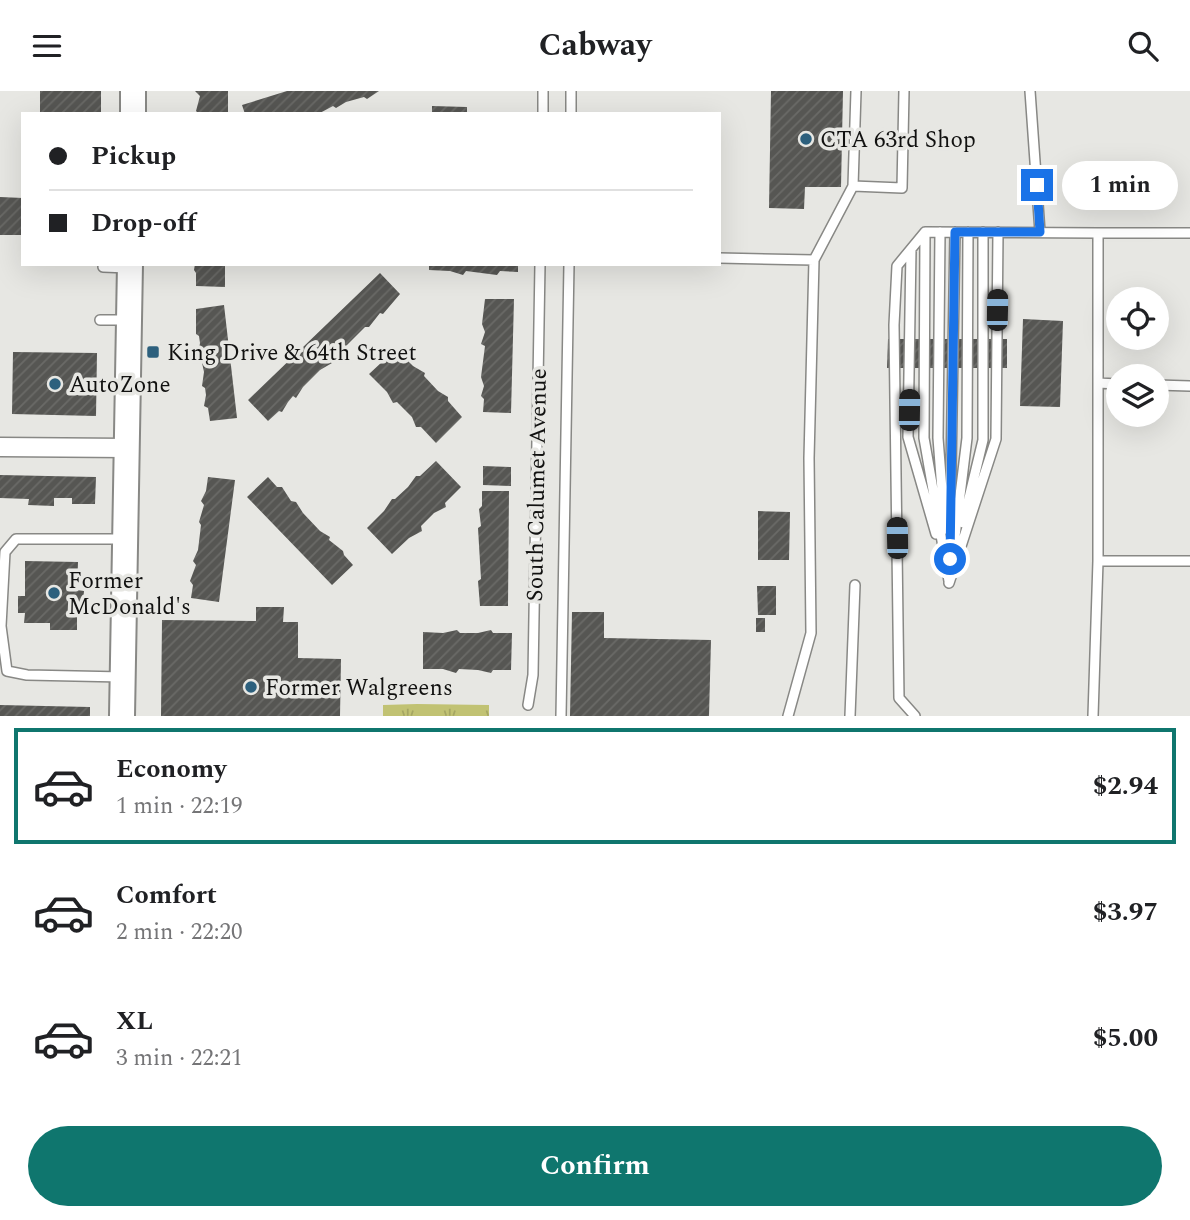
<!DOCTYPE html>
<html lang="en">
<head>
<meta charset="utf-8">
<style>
	body { margin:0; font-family:Spectral,serif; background:#f6f6f6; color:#202124; height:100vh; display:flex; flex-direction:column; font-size:26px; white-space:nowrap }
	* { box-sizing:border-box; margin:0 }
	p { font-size:23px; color:#757577 }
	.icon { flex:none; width:38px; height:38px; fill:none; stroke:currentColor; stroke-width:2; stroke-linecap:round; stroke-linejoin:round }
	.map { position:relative; height:625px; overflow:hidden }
	.panel { display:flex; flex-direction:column; background:#fff; flex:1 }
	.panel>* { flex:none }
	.top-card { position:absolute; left:21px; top:21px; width:700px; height:154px; border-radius:0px; box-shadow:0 7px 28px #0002; display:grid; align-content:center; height:154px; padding:0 28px; background:#fff }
	.buttons { position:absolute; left:1106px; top:196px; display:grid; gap:14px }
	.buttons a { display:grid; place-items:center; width:63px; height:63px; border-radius:50%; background:#fff; box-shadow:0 7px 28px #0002; font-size:35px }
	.end { position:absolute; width:32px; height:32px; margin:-16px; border:9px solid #1a73e8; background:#fff; box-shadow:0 0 0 4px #fff }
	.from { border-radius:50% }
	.bubble { position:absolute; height:49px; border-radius:24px; background:#fff; box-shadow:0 7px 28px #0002; font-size:23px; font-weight:700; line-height:49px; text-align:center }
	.car { position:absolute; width:21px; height:42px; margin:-21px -10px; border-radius:9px; box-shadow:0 0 5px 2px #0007; background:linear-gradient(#222 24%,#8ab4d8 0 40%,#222 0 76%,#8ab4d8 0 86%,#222 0) }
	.top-card b { display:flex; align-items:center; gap:24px; height:66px; font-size:26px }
	.top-card b+b { border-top:2px solid #e0e0e0 }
	.top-card i { width:18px; height:18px; background:#202124 }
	ul { padding:12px 0 0; list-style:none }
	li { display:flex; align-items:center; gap:21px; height:116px; margin:0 14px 10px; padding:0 14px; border:4px solid transparent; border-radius:0px }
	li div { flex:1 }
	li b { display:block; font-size:26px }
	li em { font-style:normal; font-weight:700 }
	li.active { border-color:#0f766e }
	li>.icon { width:63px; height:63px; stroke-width:1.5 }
	.button { display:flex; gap:14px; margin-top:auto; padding:14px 28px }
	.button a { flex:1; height:80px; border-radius:42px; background:#0f766e; color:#fff; font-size:28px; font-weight:700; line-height:80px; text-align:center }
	header { display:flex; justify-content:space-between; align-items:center; height:91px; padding:0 28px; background:#fff; font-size:32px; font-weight:700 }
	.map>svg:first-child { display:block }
	.park { fill:url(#park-tufts) }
	.building { fill:url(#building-hatch) }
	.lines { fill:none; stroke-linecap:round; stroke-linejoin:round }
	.service-casing { stroke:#888885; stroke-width:12 }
	.minor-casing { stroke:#888885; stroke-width:21 }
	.secondary-casing { stroke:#888885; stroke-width:28 }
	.service { stroke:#fff; stroke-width:9 }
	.minor { stroke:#fff; stroke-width:18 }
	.secondary { stroke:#fff; stroke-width:24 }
	.route { stroke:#1a73e8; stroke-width:9 }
	.poi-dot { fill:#2d607d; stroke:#e7e7e3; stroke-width:2.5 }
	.labels { text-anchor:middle; stroke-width:7; stroke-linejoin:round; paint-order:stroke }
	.poi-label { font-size:23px; fill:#111110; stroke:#e7e7e3; text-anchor:start }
	.street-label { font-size:23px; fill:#111110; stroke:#e7e7e3 }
</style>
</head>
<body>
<header><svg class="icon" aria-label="menu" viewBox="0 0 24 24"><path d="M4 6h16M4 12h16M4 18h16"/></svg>Cabway<svg class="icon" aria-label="search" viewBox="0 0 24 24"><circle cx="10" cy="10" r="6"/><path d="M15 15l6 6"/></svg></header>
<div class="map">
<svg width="1190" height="625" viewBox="0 0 1190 625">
	<defs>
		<pattern id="park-tufts" width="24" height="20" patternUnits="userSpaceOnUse" patternTransform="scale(1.75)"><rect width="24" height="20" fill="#c1c273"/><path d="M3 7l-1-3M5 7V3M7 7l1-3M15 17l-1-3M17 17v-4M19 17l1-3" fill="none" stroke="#a5a662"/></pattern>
		<pattern id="building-hatch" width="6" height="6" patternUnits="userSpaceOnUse" patternTransform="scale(1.75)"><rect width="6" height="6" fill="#565653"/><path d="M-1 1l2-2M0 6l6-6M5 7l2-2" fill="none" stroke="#6a6a67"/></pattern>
	</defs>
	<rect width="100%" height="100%" fill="#e7e7e3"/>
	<path class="park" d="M417 613 489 614V625H383V614Z"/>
	<path class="building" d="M40 0H101V23H40Z
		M195 0H228V23H199L196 20 200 5Z
		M287 0H379L367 8 364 6 346 11 336 17 333 15 318 23H245L242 14Z
		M771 0H843L841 96H805L804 118 769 117Z
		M432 15 467 16V23H432Z
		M0 106 23 107V144H0Z
		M195 173H225V196L196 195V182L194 179Z
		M429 173H518V181L500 180 497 184 466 180 463 184 450 180 429 179Z
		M380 182 400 203 383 223 380 222 369 236H365L346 255 347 258 336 263 332 272 320 279 303 296 296 307 293 305 288 311 282 321 279 320 268 330 248 309Z
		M485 208H514L511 322 483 321 484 308 481 305 484 295 481 286 485 255 481 253 485 241 482 233Z
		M224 214 237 327 210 330 208 317 204 315 206 304 205 297 202 295 204 281 201 267 198 264 200 252 199 245 196 243V218Z
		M1023 228 1063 230 1060 316 1020 315Z
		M888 248H1007V277H887Z
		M396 258 413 275 425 282 424 285 438 300 448 306V310L462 326 436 352 421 336H416L412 326 397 311 393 312 387 301 369 283Z
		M13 261 97 262 96 325 12 323Z
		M436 370 461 396 445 412 446 416 434 422 421 435 422 440 409 447 392 463 367 437 384 420 392 408H395L408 396 416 385H420Z
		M483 375 511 376V395L483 394Z
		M0 384 96 386 95 413H72V407H54V415L28 414 29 408 0 407Z
		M208 386 235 389 219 511 191 507 193 494 190 490 196 474 193 470 198 459 201 434 199 431 204 414 201 410 206 400Z
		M268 386 277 396H282L291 410 296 411 303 422 320 440 330 446 329 449 343 460 344 464 353 474 332 494 247 406Z
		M482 400H509L508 515H480L478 490 481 488 478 437 481 435 479 418 482 415Z
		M758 420 790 421 789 469H758Z
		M25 470 78 471 77 499 84 500 83 511H77V539H50V532H24L25 522H18V505H25Z
		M757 495H776V524H758Z
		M256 516H284L283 531H298V567L341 568 340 625H161L162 529 256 530Z
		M572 521H604V547L711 549 709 625H570Z
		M756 527H765V541H756Z
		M457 539 460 542H478L491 539 493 542H512L511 579H493L491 582 478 579 459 578 456 582 443 578H423V541L443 542Z
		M0 614 90 616V625H0Z"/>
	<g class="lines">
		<g class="service-casing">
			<path id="service" d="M1030 0 1040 141
				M543 23V0
				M571 23V0
				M853 95 902 97 904 0
				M925 141 924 347 949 490
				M940 141 938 347 945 438
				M1098 142H1190
				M911 158 908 346 936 443
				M719 167 814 169 853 95 856 0
				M103 176 128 177
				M100 229H126
				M1098 292 1118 293
				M1157 294 1190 295
				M963 432 983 349V141
				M950 441 955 141
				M952 470 967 347 968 141
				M1098 470H1190
				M949 492 996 348 998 141
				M123 586 27 584 7 580 1 535 5 461 16 448H124
				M528 614 533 584 540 173
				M561 625 569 173
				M788 625 811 542 809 367 814 169
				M850 625 855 494
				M915 625 899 607 894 234 897 175 925 141 1098 142V470L1093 625"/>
		</g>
		<g class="minor-casing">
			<path id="minor" d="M0 356 127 357"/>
		</g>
		<g class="secondary-casing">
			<path id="secondary" d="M133 23V0
				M122 625 130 173"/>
		</g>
		<use href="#service" class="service"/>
		<use href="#minor" class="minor"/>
		<use href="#secondary" class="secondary"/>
	</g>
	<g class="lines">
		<path class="route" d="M950 468 955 141H1040L1037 94"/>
	</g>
	<g class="poi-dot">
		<circle cx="806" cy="48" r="7"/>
		<rect x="146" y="254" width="14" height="14" rx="3.5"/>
		<circle cx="55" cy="293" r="7"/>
		<circle cx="54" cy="502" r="7"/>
		<circle cx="251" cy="596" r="7"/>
	</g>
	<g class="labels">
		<g class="poi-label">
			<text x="820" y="56">CTA 63rd Shop</text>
			<text x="167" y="269">King Drive &amp; 64th Street</text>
			<text x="69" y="301">AutoZone</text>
			<text x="68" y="497">Former<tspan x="68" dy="26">McDonald's</tspan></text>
			<text x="265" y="604">Former Walgreens</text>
		</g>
		<g class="street-label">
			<text transform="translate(536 394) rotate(-89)" y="8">South Calumet Avenue</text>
		</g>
	</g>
</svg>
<div class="buttons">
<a><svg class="icon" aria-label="locate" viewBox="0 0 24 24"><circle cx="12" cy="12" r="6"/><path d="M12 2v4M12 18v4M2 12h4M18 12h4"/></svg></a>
<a><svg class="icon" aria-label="layers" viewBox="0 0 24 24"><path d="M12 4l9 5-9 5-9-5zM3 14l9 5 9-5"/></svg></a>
</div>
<i class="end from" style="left:950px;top:468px"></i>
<i class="end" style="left:1037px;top:94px"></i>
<div class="bubble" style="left:1062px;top:70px;width:116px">1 min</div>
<i class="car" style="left:997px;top:219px;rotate:1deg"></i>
<i class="car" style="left:909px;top:319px;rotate:1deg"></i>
<i class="car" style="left:897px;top:447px;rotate:359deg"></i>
<div class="top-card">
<b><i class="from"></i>Pickup</b>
<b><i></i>Drop-off</b>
</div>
</div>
<section class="panel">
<ul>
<li class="active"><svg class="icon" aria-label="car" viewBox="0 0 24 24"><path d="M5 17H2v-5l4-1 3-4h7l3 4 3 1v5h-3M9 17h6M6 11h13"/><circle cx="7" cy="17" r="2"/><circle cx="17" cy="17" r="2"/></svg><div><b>Economy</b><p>1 min · 22:19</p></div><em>$2.94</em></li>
<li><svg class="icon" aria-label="car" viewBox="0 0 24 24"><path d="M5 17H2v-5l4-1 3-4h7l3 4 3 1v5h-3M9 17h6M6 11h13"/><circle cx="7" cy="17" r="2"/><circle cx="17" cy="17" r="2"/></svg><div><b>Comfort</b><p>2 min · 22:20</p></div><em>$3.97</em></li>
<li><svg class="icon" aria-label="car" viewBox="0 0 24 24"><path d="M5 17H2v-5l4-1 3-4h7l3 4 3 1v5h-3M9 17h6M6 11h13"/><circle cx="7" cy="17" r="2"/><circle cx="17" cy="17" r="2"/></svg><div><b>XL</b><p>3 min · 22:21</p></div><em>$5.00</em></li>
</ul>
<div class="button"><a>Confirm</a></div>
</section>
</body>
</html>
